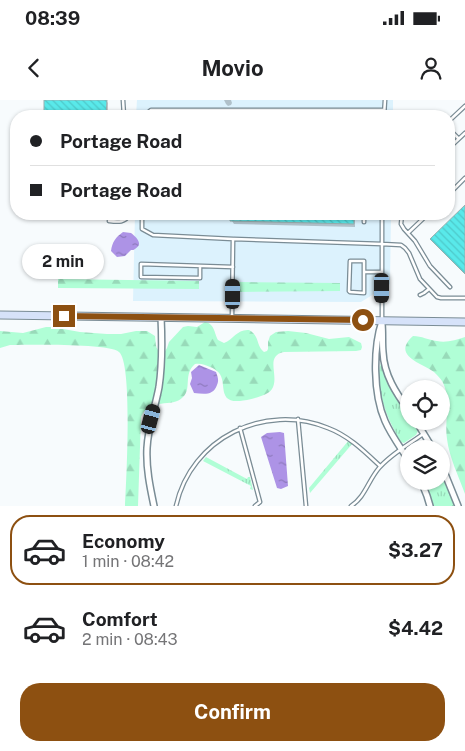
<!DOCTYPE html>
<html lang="en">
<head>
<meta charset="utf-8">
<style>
	body { margin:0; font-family:"Public Sans",sans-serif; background:#f2f2f2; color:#202124; height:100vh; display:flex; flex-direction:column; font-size:19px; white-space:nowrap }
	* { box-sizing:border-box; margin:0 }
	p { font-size:16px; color:#757577 }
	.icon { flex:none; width:28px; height:28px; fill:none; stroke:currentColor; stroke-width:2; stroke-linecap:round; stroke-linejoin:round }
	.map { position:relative; height:406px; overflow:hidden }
	.panel { display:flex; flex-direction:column; background:#fff; flex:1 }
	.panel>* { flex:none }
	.hud { position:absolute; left:10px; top:10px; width:445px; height:110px; border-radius:20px; box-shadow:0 1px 4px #0004; display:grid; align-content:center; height:110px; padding:0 20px; background:#fff }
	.controls { position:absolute; left:400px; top:280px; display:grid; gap:10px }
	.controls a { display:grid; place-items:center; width:50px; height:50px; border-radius:50%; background:#fff; box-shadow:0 1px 4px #0004; font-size:25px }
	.end { position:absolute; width:22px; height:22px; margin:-11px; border:6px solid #8d5011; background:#fff; box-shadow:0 0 0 2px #fff }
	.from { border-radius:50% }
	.bubble { position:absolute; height:35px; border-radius:18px; background:#fff; box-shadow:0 1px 4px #0004; font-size:16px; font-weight:700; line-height:35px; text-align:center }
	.car { position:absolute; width:15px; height:30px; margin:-15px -8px; border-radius:6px; box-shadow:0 0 4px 1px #0007; background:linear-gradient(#222 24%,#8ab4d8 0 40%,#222 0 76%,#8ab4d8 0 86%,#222 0) }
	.hud b { display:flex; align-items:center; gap:18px; height:48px; font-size:19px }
	.hud b+b { border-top:1px solid #e0e0e0 }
	.hud i { width:12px; height:12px; background:#202124 }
	ul { padding:9px 0 0; list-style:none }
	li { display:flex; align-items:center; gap:15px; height:70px; margin:0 10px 8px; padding:0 10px; border:2px solid transparent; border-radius:20px }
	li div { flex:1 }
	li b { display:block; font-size:19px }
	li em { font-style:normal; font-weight:700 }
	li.on { border-color:#8d5011 }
	li>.icon { width:45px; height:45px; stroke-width:1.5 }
	.action { display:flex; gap:10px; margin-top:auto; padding:10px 20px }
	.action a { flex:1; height:58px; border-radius:20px; background:#8d5011; color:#fff; font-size:20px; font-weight:700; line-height:58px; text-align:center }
	.status { display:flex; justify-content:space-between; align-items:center; height:35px; padding:0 25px; background:#fff; direction:ltr }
	.status svg { height:14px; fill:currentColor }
	header { display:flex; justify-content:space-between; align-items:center; height:65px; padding:0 20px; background:#fff; font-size:22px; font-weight:700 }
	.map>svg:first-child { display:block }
	.built { fill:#dcf2fd }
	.grass { fill:url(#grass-tufts) }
	.forest { fill:url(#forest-firs) }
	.water { fill:url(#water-ripples) }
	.shadow { fill:#0003 }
	.building { fill:url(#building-back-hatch); stroke:#99afaf }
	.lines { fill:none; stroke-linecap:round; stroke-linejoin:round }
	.service-casing { stroke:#7a8c95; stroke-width:5 }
	.minor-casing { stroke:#7a8c95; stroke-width:8 }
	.secondary-casing { stroke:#7a8c95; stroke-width:9 }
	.service { stroke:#fff; stroke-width:2.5 }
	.minor { stroke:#fff; stroke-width:5 }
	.secondary { stroke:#d6e2f9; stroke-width:7 }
	.route { stroke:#8d5011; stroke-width:6 }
</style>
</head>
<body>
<div class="status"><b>08:39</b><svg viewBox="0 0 49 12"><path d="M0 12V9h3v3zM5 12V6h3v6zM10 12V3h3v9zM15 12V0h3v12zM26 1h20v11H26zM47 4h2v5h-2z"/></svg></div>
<header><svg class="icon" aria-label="back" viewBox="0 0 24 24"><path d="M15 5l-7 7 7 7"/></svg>Movio<svg class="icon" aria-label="person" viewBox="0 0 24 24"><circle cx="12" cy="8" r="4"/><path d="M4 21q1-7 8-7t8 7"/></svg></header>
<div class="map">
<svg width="465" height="406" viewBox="0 0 465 406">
	<defs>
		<pattern id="grass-tufts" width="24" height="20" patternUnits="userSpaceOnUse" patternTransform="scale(1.25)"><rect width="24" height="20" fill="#b0fed6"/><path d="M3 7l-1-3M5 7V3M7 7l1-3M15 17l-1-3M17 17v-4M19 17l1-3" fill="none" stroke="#98dab9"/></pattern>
		<pattern id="forest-firs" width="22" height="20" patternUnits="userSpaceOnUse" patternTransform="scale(1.25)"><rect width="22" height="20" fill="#b0fed6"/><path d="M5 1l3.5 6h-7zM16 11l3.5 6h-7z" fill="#98dab9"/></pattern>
		<pattern id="water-ripples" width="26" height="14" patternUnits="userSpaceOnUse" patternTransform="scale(1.25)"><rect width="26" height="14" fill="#ad93e6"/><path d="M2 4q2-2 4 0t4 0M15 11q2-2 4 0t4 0" fill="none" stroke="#8d79bc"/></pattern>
		<pattern id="building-back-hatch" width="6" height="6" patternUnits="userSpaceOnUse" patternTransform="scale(1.25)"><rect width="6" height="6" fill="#59e9ea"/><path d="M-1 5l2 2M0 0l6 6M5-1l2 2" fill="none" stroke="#4ec9ca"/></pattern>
	</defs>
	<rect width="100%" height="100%" fill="#f7fbfd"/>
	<path class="built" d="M137 0H393V16H136Z
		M135 114H391L390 184 361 202 133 201Z"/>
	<path class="grass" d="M381 263 396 294 409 314V321H414L418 331 416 335 404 343 401 342C389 322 380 302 379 278 379 273 379 268 381 263Z
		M349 340 353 343 310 393 309 388Z
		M206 357 247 379 248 377H250L253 390 250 389 251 386 203 361Z
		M441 368 456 406H432L427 389 424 381H441Z"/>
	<path class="forest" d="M58 179 199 181V189L58 188Z
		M238 182 340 183V191L238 192Z
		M205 222C215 224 214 233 218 240L224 243C234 239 237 229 249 230 260 236 256 246 264 252L267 251 268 249V242L270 236 276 232 288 231 306 233 329 239 349 237 361 243 362 247 361 250 356 251 284 252C264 256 280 276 272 289 268 296 248 300 240 301 215 303 229 280 217 271 215 269 213 268 210 267 205 265 201 263 195 264 183 274 192 289 183 297 172 309 150 296 141 317L138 406H125C126 383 133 263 119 252 109 243 27 245 10 245L0 248V231L23 233 46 227H52L80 232 107 234H121L136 231H147L155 236C156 244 155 252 164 253L167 248 169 242 183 227 188 226 197 227Z
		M413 236C422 236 428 240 437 241 446 243 456 240 465 237V394C459 377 449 357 447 339 444 320 452 299 442 281 440 278 437 275 434 272 422 263 391 256 413 236Z"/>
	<path class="water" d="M123 132 131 133C136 137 144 144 135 149 134 150 133 150 131 150 129 152 127 154 125 156L117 157 111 151C112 142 116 137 123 132Z
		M199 265 216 272C218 278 219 280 217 285 213 296 204 294 194 293L190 284 192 278 191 272Z
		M280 332 284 333 288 386 281 389 277 388 261 337 267 333Z"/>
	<path class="shadow" d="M45 0H106L108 3V16H45Z
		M224 0H231L232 3 231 5 228 6 226 4Z
		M232 114H355V127L234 124 232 121Z"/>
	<path class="building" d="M44 0H107L106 16H44Z
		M465 105V174L430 139Z
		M230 114H354V124L230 121Z"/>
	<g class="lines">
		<g class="service-casing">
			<path id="service" d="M123 0 124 16
				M144 16 151 10H384
				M384 16 385 0
				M449 21 465 6
				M449 29 458 38
				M449 48 465 33
				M449 94 465 78
				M142 114V129L153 135 233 139 232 217
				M402 114 401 124 404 129 415 141 430 166 450 187
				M109 121C118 122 125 123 130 114
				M364 122V114
				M408 133 428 114
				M234 139 382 144V114
				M350 161H364V193L350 192 349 191Z
				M200 166V178L141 177V164L233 167
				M364 172H382
				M420 195 424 193 429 189
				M382 219V144L401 145 405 148 409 153 420 179 437 197 441 198H465
				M298 319 306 406
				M240 328 260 402 255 406
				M176 406C191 338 265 302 328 328 349 336 364 351 380 366
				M351 406C365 397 368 381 379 368 391 354 408 345 423 334"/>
		</g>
		<g class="minor-casing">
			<path id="minor" d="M382 221C373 248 373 294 385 321 391 335 401 348 409 361
				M382 224C383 233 382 243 383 252 384 275 396 293 409 311
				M416 321 433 349
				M441 364 458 406
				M421 381 427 396 430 406
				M154 406C150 387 146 368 147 348 148 327 155 308 159 287 162 267 162 238 161 217"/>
		</g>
		<g class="secondary-casing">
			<path id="secondary" d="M0 215 465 222"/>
		</g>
		<use href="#service" class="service"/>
		<use href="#minor" class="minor"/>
		<use href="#secondary" class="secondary"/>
	</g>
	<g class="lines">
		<path class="route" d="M64 216 363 220"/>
	</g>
</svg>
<div class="controls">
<a><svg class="icon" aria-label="locate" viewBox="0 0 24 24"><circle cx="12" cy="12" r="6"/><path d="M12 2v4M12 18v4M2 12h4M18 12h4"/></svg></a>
<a><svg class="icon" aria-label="layers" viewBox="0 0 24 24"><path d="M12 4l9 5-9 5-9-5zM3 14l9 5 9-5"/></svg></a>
</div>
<i class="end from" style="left:363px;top:220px"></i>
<i class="end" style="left:64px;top:216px"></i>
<div class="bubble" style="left:22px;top:144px;width:82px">2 min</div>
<i class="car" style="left:382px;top:188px;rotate:180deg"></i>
<i class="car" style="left:233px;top:194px;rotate:0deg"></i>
<i class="car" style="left:151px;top:319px;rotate:15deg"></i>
<div class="hud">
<b><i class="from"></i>Portage Road</b>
<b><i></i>Portage Road</b>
</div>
</div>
<section class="panel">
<ul>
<li class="on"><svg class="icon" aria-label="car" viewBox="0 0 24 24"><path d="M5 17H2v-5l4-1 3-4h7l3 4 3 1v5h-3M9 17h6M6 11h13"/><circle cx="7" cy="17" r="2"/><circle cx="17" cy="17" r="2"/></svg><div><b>Economy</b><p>1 min · 08:42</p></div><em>$3.27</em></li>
<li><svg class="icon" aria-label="car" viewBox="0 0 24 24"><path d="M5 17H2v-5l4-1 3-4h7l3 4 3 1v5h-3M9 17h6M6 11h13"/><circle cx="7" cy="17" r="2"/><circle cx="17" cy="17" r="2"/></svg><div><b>Comfort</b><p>2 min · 08:43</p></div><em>$4.42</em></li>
</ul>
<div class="action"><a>Confirm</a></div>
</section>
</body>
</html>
